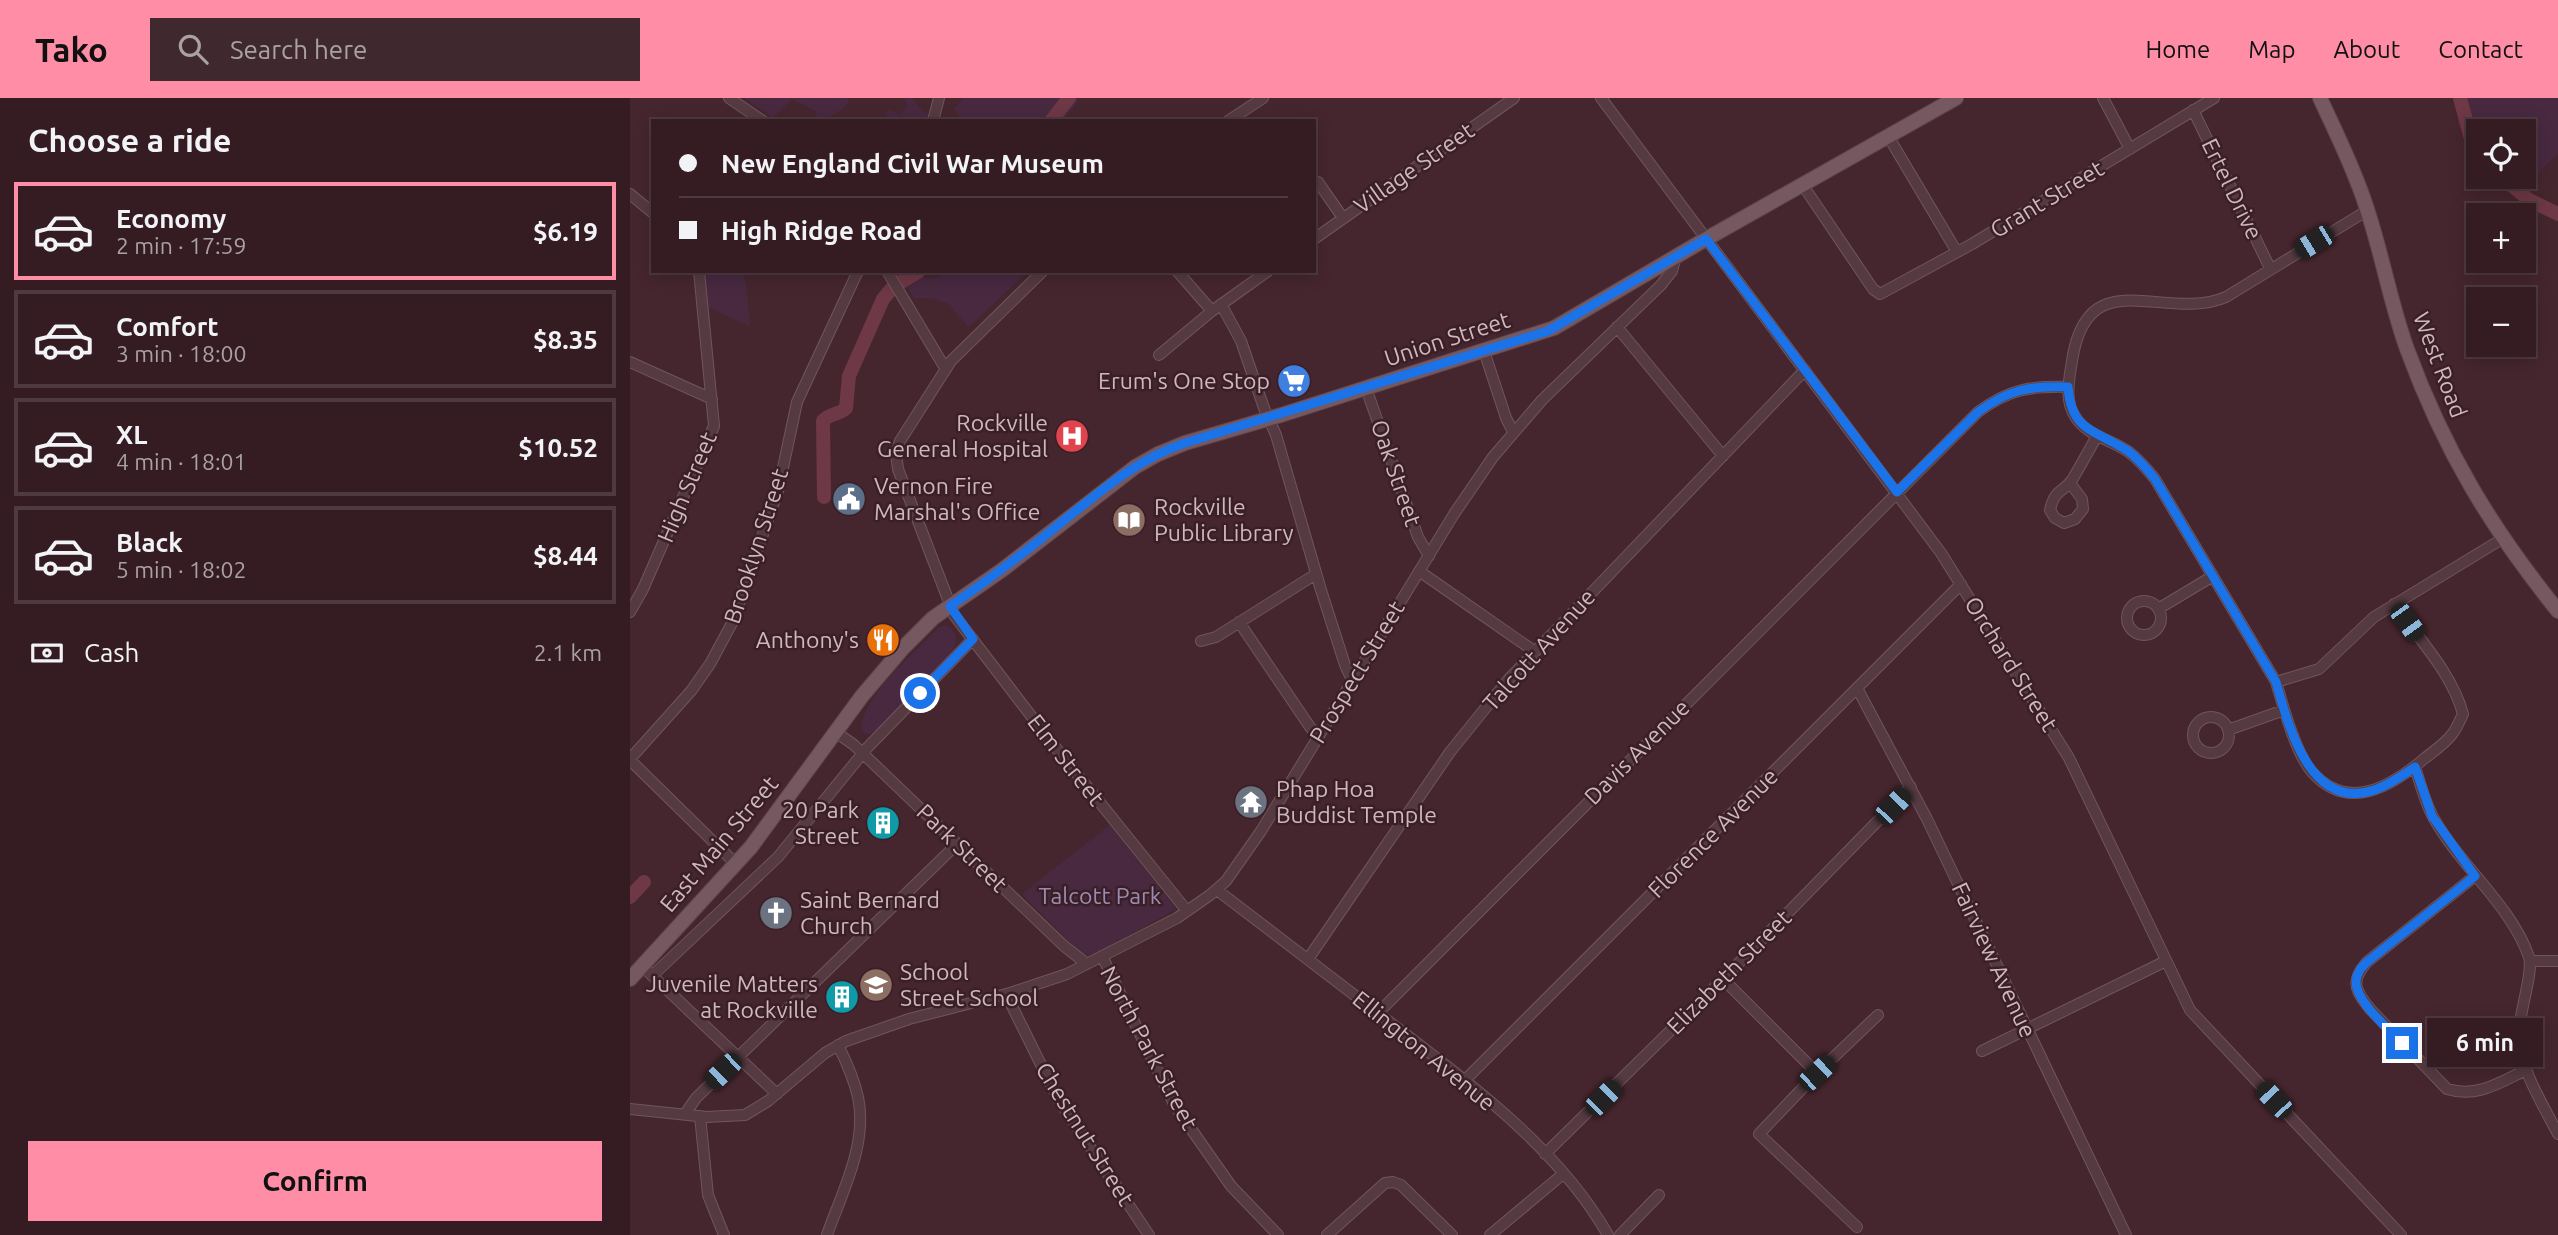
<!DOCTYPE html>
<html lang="en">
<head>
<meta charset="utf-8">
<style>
	body { margin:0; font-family:Ubuntu,sans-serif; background:#3f292f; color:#f1f3f6; height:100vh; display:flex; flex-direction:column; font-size:26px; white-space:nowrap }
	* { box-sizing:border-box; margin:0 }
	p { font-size:23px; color:#a9a1a5 }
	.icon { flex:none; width:38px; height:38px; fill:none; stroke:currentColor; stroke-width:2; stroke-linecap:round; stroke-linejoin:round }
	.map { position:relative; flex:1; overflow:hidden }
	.drawer { display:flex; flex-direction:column; background:#341c22; width:630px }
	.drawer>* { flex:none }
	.banner { position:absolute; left:21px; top:21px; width:665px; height:154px; border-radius:0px; box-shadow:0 4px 18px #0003,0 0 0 2px #4e3a40; display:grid; align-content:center; height:154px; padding:0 28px; background:#341c22 }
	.fabs { position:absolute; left:1836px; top:21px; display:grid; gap:14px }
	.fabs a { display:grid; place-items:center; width:70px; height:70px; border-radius:0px; background:#341c22; box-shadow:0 4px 18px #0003,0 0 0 2px #4e3a40; font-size:35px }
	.end { position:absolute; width:32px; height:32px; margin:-16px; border:9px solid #1a73e8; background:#fff; box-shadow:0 0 0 4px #fff }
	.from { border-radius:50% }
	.bubble { position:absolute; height:49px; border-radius:0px; background:#341c22; box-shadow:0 4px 18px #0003,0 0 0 2px #4e3a40; font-size:23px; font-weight:700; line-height:49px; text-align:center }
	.car { position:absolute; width:21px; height:42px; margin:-21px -10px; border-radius:9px; box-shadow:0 0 5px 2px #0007; background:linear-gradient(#222 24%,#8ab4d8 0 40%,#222 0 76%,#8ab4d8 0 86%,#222 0) }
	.banner b { display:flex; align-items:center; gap:24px; height:66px; font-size:26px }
	.banner b+b { border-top:2px solid #4e3a40 }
	.banner i { width:18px; height:18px; background:#f1f3f6 }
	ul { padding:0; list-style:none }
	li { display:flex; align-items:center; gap:21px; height:98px; margin:0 14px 10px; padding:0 14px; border:4px solid #4e3a40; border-radius:0px }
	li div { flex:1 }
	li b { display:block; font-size:26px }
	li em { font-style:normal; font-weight:700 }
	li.selected { border-color:#ff8da6 }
	li>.icon { width:63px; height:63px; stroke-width:1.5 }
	h2 { padding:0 28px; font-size:32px; line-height:84px }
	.pay { display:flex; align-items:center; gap:18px; height:77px; padding:0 28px; font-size:26px }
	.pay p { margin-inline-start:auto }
	.button { display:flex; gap:14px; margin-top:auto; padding:14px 28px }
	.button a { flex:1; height:80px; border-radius:0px; background:#ff8da6; color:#111; font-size:28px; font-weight:700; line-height:80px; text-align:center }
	header { display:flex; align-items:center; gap:42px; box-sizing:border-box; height:98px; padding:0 35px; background:#ff8da6; color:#111 }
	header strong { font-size:33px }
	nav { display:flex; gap:38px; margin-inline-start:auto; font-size:24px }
	.search { width:490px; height:63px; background:#3f292f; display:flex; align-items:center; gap:18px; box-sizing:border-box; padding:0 24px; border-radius:0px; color:#a9a1a5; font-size:26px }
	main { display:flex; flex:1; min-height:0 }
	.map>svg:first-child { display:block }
	.green { fill:#482940 }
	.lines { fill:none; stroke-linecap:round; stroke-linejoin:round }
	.river { stroke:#6e3846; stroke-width:14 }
	.minor-casing { stroke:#70565c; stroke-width:12 }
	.major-casing { stroke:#5e444a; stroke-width:16 }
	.minor { stroke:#553a41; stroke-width:10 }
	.major { stroke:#755860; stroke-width:14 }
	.route { stroke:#1a73e8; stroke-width:9 }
	.labels { text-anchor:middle; stroke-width:5; stroke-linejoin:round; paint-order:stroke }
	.street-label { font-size:23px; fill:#ceb8bd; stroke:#3b1f26 }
	.poi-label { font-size:23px; fill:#ceb8bd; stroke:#3b1f26; text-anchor:end }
	.park-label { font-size:23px; fill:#9b8bb4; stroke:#3b1f26 }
</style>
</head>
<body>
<header>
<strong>Tako</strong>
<div class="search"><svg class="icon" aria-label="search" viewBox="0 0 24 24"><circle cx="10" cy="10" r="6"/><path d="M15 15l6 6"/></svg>Search here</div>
<nav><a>Home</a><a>Map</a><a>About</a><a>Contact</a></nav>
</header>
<main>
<section class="drawer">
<h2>Choose a ride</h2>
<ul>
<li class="selected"><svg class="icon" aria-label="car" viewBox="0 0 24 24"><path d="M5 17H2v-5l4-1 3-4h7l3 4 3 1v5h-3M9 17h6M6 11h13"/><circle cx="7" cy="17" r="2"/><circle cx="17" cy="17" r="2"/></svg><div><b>Economy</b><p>2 min · 17:59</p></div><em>$6.19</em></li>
<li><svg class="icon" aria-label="car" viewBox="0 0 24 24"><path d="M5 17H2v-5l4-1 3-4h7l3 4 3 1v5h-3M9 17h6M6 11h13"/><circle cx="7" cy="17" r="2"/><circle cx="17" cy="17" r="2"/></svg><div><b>Comfort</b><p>3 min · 18:00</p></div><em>$8.35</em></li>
<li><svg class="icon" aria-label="car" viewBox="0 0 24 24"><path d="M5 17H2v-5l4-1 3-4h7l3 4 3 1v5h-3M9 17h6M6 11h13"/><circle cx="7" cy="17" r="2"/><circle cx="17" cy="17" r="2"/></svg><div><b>XL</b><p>4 min · 18:01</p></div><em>$10.52</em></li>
<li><svg class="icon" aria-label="car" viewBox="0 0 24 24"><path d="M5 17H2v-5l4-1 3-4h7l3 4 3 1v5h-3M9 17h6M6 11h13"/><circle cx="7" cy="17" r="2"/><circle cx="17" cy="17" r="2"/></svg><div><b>Black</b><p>5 min · 18:02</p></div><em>$8.44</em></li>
</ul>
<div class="pay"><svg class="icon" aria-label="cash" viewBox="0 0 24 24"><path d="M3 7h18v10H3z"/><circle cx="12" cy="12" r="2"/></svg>Cash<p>2.1 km</p></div>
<div class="button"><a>Confirm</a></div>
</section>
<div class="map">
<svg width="1928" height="1137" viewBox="0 0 1928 1137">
	<rect width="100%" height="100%" fill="#46262e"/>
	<path class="green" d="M114 0H218L219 3C212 15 193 23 179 23L186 17V13L162 1 143 20Z
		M274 0H282L292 13 299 16 300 23 257 21 255 16 259 12 270 16 278 8Z
		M333 0H450L434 23H338L329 18 324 11Z
		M1827 0H1928V56L1889 91 1873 79H1894V33H1848V55L1828 27 1829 10Z
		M74 173H111L116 185 120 228 75 208 78 201Z
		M268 173H289V177C298 184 310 180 318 173H398L339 229 317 205 302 200H284Z
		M315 527C326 532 329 542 323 552L250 630 240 636 234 635 231 630C234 596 285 555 308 530Z
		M480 727 546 811 467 855 459 857 449 854 392 796Z"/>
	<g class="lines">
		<path class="river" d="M1830 0 1841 41 1848 54
			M421 23 439 0
			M1872 79 1899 102 1928 116
			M194 399 193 323C199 315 210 317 216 310L219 278 253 201 263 189 289 173
			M0 799 14 784"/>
		<g class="minor-casing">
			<path id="minor" d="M99 0 133 23
				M971 0 1311 455 1439 660 1560 912 1771 1137
				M1473 0 1500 51
				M1563 12 1640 170
				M303 23 309 0
				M598 23 633 0
				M1258 38 1327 154
				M684 83 688 84 713 120
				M1172 86 1243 191 1250 196 1342 146 1584 0
				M0 96 23 115
				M1738 112 1596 199C1535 225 1457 161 1442 263 1439 282 1434 303 1446 320 1458 338 1482 342 1499 354 1509 362 1517 371 1525 381L1646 584C1653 608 1666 656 1682 674 1718 715 1762 688 1795 660 1804 653 1816 645 1823 635 1827 630 1830 622 1833 616 1822 575 1788 540 1764 506
				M684 141 884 0
				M257 173 315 270
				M413 173 321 263 270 343 266 355 268 371 324 517 418 640 557 813
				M547 173 582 213
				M591 206 611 243 634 310 646 337 691 492 715 567 722 582
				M987 229 1093 358
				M854 253 876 320 883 334
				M529 257 582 213 638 173
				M0 264 82 301
				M736 290 788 439 799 458
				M1440 385 1452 401 1453 411 1445 421 1434 425 1425 420 1420 412C1425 390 1433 395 1442 382 1451 367 1459 352 1467 338
				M789 473 904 553
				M1497 520a17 17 0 1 1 34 0a17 17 0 1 1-34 0Z
				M1528 511 1583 478
				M0 514 13 491 84 328 69 173
				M609 524 680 629 689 638
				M571 543 586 539 686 476
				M1646 584 1689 571 1744 519 1872 441
				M1227 590 1297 721 1496 1137
				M1563 637a18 18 0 1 1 36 0a18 18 0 1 1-36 0Z
				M1598 632 1654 612
				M207 635 224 647 434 848 457 866
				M0 661 61 593 80 566 102 525 148 393 167 304 228 173
				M0 662 106 766
				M1785 669C1790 685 1795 704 1803 719 1830 768 1881 807 1899 859 1904 874 1888 917 1889 938 1891 973 1912 1005 1928 1036
				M1845 778 1737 864C1720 883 1725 892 1740 911L1817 991C1847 1000 1869 985 1896 972
				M587 792C649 840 712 887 774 935 848 992 931 1054 978 1137
				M472 858 545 1008 601 1088 648 1137
				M678 861 820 654 878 582 1175 272
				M1901 863H1928
				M12 868 147 996
				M22 878 148 759 237 650 343 541
				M1093 881 1187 975
				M376 896 428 1001 519 1137
				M748 915 1348 314C1379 291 1400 288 1438 289
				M1352 953 1536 863
				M834 983 1331 486
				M0 1011 77 1019 115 1017 138 1003 195 955 216 943 279 921 380 895 437 876 547 820 580 797 596 783 631 733 824 416 863 359 912 302 1031 187 1042 173 1046 158
				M55 1016 66 1000 327 746
				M70 1018 78 1097 94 1137
				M915 1056 1093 881 1281 689
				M1227 1129 1129 1036 1187 975 1248 917
				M197 1137C212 1094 238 1046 228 999 224 981 216 963 208 947
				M697 1137 755 1085 763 1084 771 1087 822 1137
				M860 1137 933 1076
				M990 1137 1029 1097"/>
		</g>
		<g class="major-casing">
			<path id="major" d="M1690 0C1706 35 1724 70 1736 108 1752 155 1760 204 1777 251 1814 352 1861 430 1928 513
				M0 881 121 749 232 598 273 550 303 520 372 472 505 369 528 356 555 345 651 317 924 230 1069 145 1326 0"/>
		</g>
		<use href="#minor" class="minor"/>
		<use href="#major" class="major"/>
	</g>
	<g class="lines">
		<path class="route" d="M290 595 343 541 320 508C361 481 399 451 437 420 473 391 510 360 555 345L918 233 1076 141 1267 394 1348 314C1379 291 1400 288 1438 289 1441 334 1466 332 1498 353 1509 361 1517 371 1525 381L1646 584C1659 630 1681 716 1747 691 1761 686 1773 677 1785 669L1802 718 1845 778 1737 864C1732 869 1727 874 1726 883 1725 903 1759 931 1772 945"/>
	</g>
	<defs>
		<g id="supermarket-disc" transform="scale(1.75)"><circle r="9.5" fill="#3f7fe0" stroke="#3b1f26"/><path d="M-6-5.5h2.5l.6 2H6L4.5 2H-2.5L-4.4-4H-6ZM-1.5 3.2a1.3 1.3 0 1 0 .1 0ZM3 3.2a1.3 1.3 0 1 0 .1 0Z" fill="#fff"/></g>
		<g id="hospital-disc" transform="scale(1.75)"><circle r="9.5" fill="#e0444e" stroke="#3b1f26"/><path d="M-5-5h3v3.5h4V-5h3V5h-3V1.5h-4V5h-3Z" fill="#fff"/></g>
		<g id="civic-disc" transform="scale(1.75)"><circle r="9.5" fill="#5c6f8a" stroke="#3b1f26"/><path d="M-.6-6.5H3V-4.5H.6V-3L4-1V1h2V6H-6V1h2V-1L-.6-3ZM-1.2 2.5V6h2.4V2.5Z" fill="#fff"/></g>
		<g id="library-disc" transform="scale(1.75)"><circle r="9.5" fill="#8d6e63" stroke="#3b1f26"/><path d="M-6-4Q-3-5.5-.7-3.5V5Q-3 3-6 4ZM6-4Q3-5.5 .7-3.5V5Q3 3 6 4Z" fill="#fff"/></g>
		<g id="restaurant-disc" transform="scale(1.75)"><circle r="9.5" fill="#e8710a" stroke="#3b1f26"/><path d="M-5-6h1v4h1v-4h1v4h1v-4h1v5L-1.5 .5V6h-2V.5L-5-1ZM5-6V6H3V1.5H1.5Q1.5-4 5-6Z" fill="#fff"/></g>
		<g id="temple-disc" transform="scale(1.75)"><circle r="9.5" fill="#6b7280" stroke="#3b1f26"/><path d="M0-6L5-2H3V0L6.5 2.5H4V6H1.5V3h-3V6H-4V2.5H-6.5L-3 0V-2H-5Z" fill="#fff"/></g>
		<g id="building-disc" transform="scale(1.75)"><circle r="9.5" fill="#0f9aa8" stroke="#3b1f26"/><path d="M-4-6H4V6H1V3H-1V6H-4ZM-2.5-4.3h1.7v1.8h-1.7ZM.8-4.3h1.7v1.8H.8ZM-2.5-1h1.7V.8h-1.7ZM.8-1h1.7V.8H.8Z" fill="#fff"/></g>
		<g id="church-disc" transform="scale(1.75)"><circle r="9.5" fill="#6b7280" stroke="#3b1f26"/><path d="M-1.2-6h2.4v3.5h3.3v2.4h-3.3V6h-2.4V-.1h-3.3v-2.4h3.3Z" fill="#fff"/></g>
		<g id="school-disc" transform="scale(1.75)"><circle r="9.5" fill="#8d6e63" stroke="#3b1f26"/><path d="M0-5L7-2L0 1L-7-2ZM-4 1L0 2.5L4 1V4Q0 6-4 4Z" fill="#fff"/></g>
	</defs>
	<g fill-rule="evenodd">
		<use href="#supermarket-disc" x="664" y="283"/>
		<use href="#hospital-disc" x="442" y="338"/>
		<use href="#civic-disc" x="219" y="401"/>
		<use href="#library-disc" x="499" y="422"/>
		<use href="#restaurant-disc" x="253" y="542"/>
		<use href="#temple-disc" x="621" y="704"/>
		<use href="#building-disc" x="253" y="725"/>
		<use href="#church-disc" x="146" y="815"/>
		<use href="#school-disc" x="246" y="887"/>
		<use href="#building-disc" x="212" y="899"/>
	</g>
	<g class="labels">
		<g class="street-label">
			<text transform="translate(784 70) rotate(-35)" y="8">Village Street</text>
			<text transform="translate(1602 91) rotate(64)" y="8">Ertel Drive</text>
			<text transform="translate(1417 101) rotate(-31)" y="8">Grant Street</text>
			<text transform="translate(817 241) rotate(-18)" y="8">Union Street</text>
			<text transform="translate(1810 267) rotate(69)" y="8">West Road</text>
			<text transform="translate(766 375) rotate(71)" y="8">Oak Street</text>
			<text transform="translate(57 389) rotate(-67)" y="8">High Street</text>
			<text transform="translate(126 448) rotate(-72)" y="8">Brooklyn Street</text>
			<text transform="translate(909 552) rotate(-48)" y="8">Talcott Avenue</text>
			<text transform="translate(1381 566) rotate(58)" y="8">Orchard Street</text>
			<text transform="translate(727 574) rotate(-59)" y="8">Prospect Street</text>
			<text transform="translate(1007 654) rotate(-45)" y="8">Davis Avenue</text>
			<text transform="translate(436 662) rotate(52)" y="8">Elm Street</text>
			<text transform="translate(1083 735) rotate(-45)" y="8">Florence Avenue</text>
			<text transform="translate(89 746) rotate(-50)" y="8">East Main Street</text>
			<text transform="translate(332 750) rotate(44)" y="8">Park Street</text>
			<text transform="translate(1364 862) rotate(65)" y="8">Fairview Avenue</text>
			<text transform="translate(1099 874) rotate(-45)" y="8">Elizabeth Street</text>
			<text transform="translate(519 950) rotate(62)" y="8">North Park Street</text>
			<text transform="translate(794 953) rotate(39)" y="8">Ellington Avenue</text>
			<text transform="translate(455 1036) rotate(58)" y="8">Chestnut Street</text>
		</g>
		<g class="poi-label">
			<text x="640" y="291">Erum's One Stop</text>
			<text x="418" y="333">Rockville<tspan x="418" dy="26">General Hospital</tspan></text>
			<text x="244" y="396" text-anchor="start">Vernon Fire<tspan x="244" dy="26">Marshal's Office</tspan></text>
			<text x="524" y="417" text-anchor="start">Rockville<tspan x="524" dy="26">Public Library</tspan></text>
			<text x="229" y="550">Anthony's</text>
			<text x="646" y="699" text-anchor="start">Phap Hoa<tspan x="646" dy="26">Buddist Temple</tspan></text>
			<text x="229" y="720">20 Park<tspan x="229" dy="26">Street</tspan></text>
			<text x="170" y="810" text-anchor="start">Saint Bernard<tspan x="170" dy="26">Church</tspan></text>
			<text x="270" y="882" text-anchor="start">School<tspan x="270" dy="26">Street School</tspan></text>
			<text x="188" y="894">Juvenile Matters<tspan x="188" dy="26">at Rockville</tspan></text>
		</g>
		<g class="park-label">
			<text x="470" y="806">Talcott Park</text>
		</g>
	</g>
</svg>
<div class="fabs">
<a><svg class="icon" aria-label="locate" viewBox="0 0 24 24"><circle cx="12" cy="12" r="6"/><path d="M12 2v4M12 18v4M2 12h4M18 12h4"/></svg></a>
<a>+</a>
<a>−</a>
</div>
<i class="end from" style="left:290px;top:595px"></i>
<i class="end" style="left:1772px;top:945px"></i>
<div class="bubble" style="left:1797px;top:920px;width:116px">6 min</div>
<i class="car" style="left:1684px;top:144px;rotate:239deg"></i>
<i class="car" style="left:1777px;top:524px;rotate:144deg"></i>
<i class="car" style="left:1263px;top:708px;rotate:44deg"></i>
<i class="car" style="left:93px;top:973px;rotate:226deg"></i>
<i class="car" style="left:1187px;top:975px;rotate:47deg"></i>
<i class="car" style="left:973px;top:1000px;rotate:45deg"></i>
<i class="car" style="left:1644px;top:1002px;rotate:317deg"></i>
<div class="banner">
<b><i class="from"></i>New England Civil War Museum</b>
<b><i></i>High Ridge Road</b>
</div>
</div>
</main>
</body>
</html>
